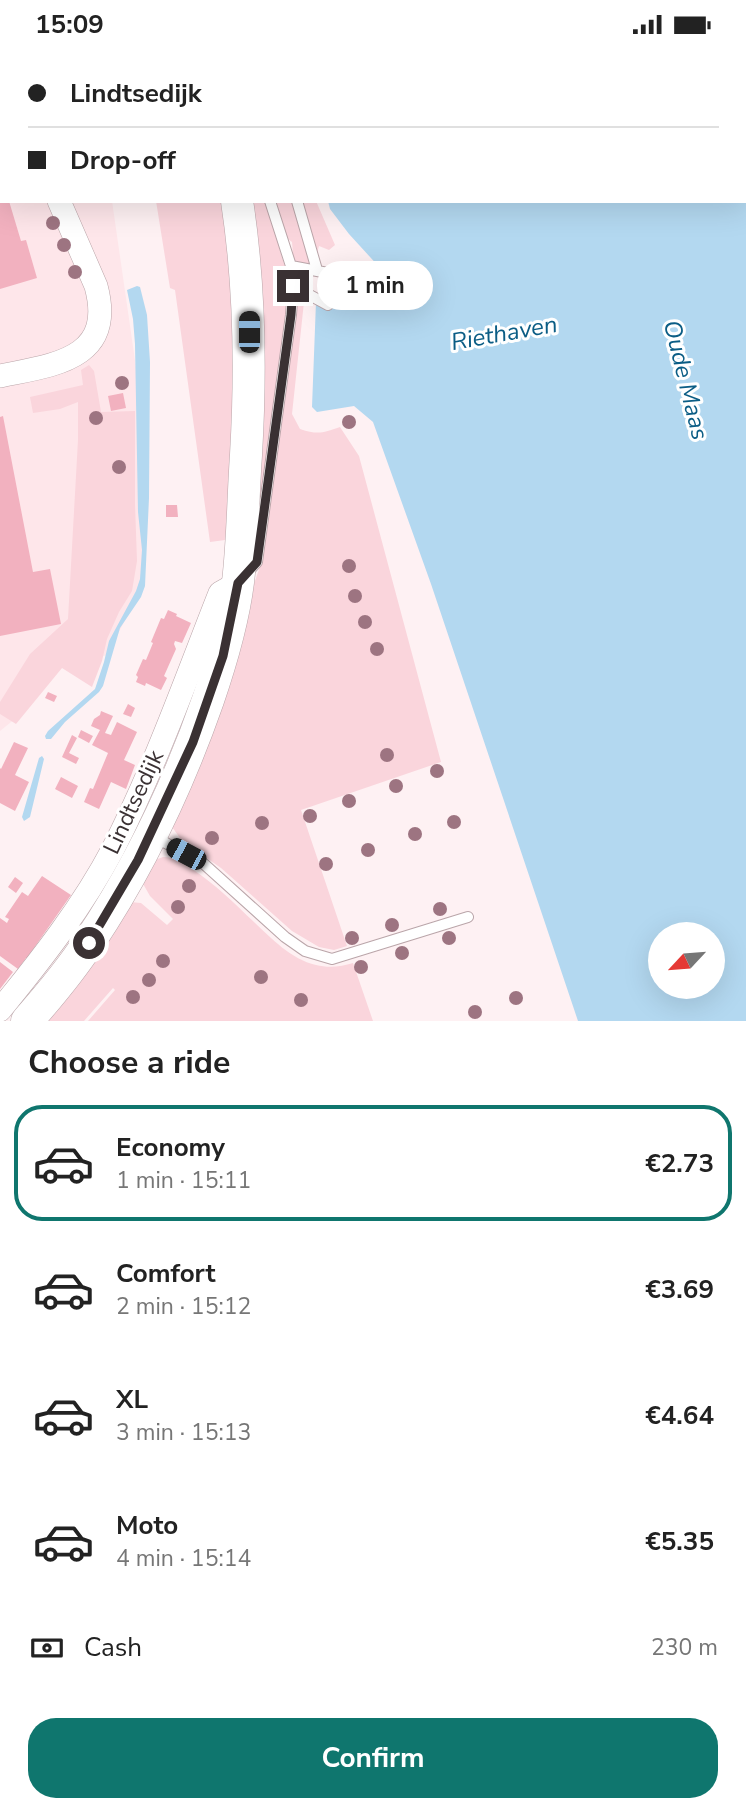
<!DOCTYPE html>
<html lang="en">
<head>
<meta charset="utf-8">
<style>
	body { margin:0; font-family:"Nunito Sans",sans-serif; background:#f2f2f2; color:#222; height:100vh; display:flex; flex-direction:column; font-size:26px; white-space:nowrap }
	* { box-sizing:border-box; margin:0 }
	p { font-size:23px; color:#767676 }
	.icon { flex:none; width:38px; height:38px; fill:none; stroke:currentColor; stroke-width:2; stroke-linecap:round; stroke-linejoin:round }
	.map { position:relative; height:972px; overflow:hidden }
	.details { display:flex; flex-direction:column; background:#fff; flex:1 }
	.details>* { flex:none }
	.banner { position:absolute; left:0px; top:0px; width:747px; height:154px; box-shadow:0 7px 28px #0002; display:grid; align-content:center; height:154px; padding:0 28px; background:#fff }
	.needle { width:46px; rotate:244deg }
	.tools { position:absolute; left:648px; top:873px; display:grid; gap:14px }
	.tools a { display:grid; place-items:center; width:77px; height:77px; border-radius:50%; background:#fff; box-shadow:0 7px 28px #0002; font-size:35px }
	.end { position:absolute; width:32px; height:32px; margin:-16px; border:9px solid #3a3133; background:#fff; box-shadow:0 0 0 4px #fff }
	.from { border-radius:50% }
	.bubble { position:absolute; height:49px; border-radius:24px; background:#fff; box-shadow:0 7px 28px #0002; font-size:23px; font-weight:700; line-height:49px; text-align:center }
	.car { position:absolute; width:21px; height:42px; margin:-21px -10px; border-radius:9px; box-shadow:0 0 5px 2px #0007; background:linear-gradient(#222 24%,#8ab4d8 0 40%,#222 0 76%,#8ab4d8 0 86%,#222 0) }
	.banner b { display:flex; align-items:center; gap:24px; height:66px; font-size:26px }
	.banner b+b { border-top:2px solid #e0e0e0 }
	.banner i { width:18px; height:18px; background:#222 }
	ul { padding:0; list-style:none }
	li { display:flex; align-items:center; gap:21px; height:116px; margin:0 14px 10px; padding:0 14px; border:4px solid transparent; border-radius:28px }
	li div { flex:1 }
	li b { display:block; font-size:26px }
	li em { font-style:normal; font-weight:700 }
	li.on { border-color:#0f766e }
	li>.icon { width:63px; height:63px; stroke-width:1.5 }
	h2 { padding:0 28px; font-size:32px; line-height:84px }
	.pay { display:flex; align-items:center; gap:18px; height:77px; padding:0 28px; font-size:26px }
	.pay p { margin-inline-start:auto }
	.button { display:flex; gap:14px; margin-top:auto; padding:14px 28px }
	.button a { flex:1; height:80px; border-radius:28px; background:#0f766e; color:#fff; font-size:28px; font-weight:700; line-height:80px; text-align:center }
	.status { display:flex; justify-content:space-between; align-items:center; height:49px; padding:0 35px; background:#fff; direction:ltr }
	.status svg { height:19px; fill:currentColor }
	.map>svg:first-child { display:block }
	.built { fill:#fee6ea }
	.green { fill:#fad5dc }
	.water { fill:#b3d8f0; fill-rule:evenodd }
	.building { fill:#f2b1bf }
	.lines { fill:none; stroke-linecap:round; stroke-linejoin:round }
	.lane-casing { stroke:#baa5a9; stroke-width:12 }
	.street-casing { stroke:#baa5a9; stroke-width:24 }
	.secondary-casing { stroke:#baa5a9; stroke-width:33 }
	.lane { stroke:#fff; stroke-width:10 }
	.street { stroke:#fff; stroke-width:23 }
	.secondary { stroke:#fff; stroke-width:32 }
	.tree { fill:#9d7481 }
	.route { stroke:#3a3133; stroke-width:9 }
	.labels { text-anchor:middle; stroke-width:6; stroke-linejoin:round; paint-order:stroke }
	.street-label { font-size:23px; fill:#3a3133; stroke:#fff }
	.water-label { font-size:24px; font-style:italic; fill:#0b5d85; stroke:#fff }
</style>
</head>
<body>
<div class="status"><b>15:09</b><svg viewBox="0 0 49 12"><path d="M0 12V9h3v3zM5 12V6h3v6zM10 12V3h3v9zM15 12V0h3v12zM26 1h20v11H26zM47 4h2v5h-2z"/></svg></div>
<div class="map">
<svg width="746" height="972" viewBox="0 0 746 972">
	<rect width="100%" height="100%" fill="#fef1f3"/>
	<path class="built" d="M0 0H90V2H2V152H112L142 360 144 525 136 550 107 606 59 620 16 669 0 682Z"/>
	<path class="green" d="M156 152H228L238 224 229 514 225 491 210 493 175 241 170 239Z
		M244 152H265L285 218 288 255 254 504Z
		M274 152H316L335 196 329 201 319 197 304 253 292 365 300 380C318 386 323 384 340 378L359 407 441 713 301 761 347 897 334 901 319 898 292 882 221 819 182 792 170 775 263 509 297 252 292 193 288 190Z
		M89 316 94 322 101 363 135 362V455L137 512 132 542 119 563 107 590 102 612 92 638 62 619 16 675 0 665V653L30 605 68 570 78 391V353L60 360 33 364 30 348 83 336 81 321Z
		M163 808C174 808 183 814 192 820 215 835 234 854 254 873 272 890 291 910 316 916 328 919 341 918 353 914L373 972H88L115 941 113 939 84 972H37L130 853 141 854 167 876 173 870 150 847 142 833 147 814Z"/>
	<path class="water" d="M281 0H746V972H578L431 535 373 373 354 357 317 363 312 358 316 253 384 251 385 237 381 220 349 185 330 160 328 152H746V2H282ZM660 886H712V938H660Z
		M137 237 140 238 147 266 150 313 149 449 145 537 141 548 120 579 103 637 99 643 65 673 51 690H46L45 687 48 682 95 640 104 613 109 592 136 542 140 530 142 501 138 463 135 295 133 270 127 241Z
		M42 707 44 710 30 768 24 772 22 768 39 709Z"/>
	<path class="building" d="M0 152H9L21 192 26 191 37 229 0 240Z
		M123 344 126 359 111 362 108 347Z
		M3 367 33 523 50 520 61 575 0 587V368Z
		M166 456H177L178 468H166Z
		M168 561 177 565 176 567 191 574 182 594 175 592 174 595 176 600 164 627 167 629 161 641 146 634 145 637 136 633 138 628 136 626 143 610 146 611 153 594 151 593 161 569 164 570Z
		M48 643 57 647 54 653 45 649Z
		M128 655 135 659 131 668 123 665Z
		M101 662 113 667 105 684 111 686 117 673 137 683 124 711 135 716 126 740 111 733 99 760 84 753 90 739 93 740 108 704 92 696 100 681 91 677 94 670 100 666Z
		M81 681 93 687 89 694 78 688Z
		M72 686 77 689 69 704 79 709 76 715 62 708Z
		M14 693 28 699 15 726 29 733 15 762 0 754V719L1 720Z
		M61 728 78 737 72 749 55 740Z
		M42 827 71 846 27 909H26L18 920 0 907V869L7 874 9 870 5 868 22 843 28 847Z
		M15 828 23 834 16 844 8 838Z
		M0 913 13 923 0 940Z"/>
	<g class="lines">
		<g class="lane-casing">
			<path id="lane" d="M253 0V2
				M297 152 317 221
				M291 217 354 229
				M293 237 328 256
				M247 524 257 513 291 266 293 237 291 217 270 152
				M153 787 204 815 285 888 305 902 332 910 468 868"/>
		</g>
		<g class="street-casing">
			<path id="street" d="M0 18 2 22
				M0 327C53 316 116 311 96 237L59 152
				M0 961C41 911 83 857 113 800 155 718 186 630 220 544L238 534"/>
		</g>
		<g class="secondary-casing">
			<path id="secondary" d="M201 0 202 2
				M27 972C49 947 71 921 89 893 138 820 179 734 208 651 221 613 233 573 238 533 243 491 243 448 246 406 251 321 250 237 237 152"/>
		</g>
		<use href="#lane" class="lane"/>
		<use href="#street" class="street"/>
		<use href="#secondary" class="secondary"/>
	</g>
	<g class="tree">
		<circle cx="53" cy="174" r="7"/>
		<circle cx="64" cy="196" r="7"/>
		<circle cx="75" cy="223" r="7"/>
		<circle cx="122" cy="334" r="7"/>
		<circle cx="96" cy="369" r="7"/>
		<circle cx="349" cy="373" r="7"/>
		<circle cx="119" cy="418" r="7"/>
		<circle cx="349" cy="517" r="7"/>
		<circle cx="355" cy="547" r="7"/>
		<circle cx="365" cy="573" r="7"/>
		<circle cx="377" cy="600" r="7"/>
		<circle cx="387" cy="706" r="7"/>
		<circle cx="437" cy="722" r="7"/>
		<circle cx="396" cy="737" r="7"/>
		<circle cx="349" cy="752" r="7"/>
		<circle cx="310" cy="767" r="7"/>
		<circle cx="454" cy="773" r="7"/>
		<circle cx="262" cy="774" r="7"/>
		<circle cx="415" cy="785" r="7"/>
		<circle cx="212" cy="789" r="7"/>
		<circle cx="368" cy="801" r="7"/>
		<circle cx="326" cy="815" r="7"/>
		<circle cx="189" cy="837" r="7"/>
		<circle cx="178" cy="858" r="7"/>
		<circle cx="440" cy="860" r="7"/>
		<circle cx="392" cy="876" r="7"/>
		<circle cx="352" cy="889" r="7"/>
		<circle cx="449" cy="889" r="7"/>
		<circle cx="402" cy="904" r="7"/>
		<circle cx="163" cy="912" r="7"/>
		<circle cx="361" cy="918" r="7"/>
		<circle cx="261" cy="928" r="7"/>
		<circle cx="149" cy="931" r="7"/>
		<circle cx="133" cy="948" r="7"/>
		<circle cx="516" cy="949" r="7"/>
		<circle cx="301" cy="951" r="7"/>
		<circle cx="475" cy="963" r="7"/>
	</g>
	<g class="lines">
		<path class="route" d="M89 894 138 811 193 693 223 607 238 534 257 513 291 266 293 237"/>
	</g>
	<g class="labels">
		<g class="street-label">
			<text transform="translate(133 753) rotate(-65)" y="8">Lindtsedijk</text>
		</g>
		<g class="water-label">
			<text transform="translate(504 284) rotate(-10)" y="8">Riethaven</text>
			<text transform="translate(686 331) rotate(76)" y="8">Oude Maas</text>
		</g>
	</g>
</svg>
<div class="tools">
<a><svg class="needle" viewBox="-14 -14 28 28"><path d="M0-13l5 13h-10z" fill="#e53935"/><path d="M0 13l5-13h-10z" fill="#767676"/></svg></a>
</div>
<i class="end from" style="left:89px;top:894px"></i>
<i class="end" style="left:293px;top:237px"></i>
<div class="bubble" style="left:317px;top:212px;width:116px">1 min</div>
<i class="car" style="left:249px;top:283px;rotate:0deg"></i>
<i class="car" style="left:186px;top:805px;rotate:298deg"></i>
<div class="banner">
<b><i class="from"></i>Lindtsedijk</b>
<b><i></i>Drop-off</b>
</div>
</div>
<section class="details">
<h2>Choose a ride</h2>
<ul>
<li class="on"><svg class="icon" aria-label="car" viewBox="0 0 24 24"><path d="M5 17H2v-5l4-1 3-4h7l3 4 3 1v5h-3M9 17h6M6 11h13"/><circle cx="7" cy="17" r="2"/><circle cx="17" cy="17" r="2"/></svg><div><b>Economy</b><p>1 min · 15:11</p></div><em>€2.73</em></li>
<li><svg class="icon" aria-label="car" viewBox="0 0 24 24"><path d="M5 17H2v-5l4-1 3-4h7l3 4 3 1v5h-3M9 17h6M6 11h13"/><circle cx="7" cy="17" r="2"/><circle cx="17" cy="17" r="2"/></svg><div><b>Comfort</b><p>2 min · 15:12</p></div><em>€3.69</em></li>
<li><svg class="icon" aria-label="car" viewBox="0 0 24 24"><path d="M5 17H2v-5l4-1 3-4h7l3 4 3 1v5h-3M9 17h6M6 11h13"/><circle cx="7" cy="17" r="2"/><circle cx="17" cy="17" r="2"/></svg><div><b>XL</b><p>3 min · 15:13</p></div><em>€4.64</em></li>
<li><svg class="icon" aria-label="car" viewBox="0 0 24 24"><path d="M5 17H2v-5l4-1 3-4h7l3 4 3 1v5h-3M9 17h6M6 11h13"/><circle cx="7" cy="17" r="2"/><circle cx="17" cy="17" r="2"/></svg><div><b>Moto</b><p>4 min · 15:14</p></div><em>€5.35</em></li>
</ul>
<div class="pay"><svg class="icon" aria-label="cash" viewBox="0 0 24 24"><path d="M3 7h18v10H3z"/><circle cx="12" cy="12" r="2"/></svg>Cash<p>230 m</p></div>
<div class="button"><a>Confirm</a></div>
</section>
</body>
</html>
